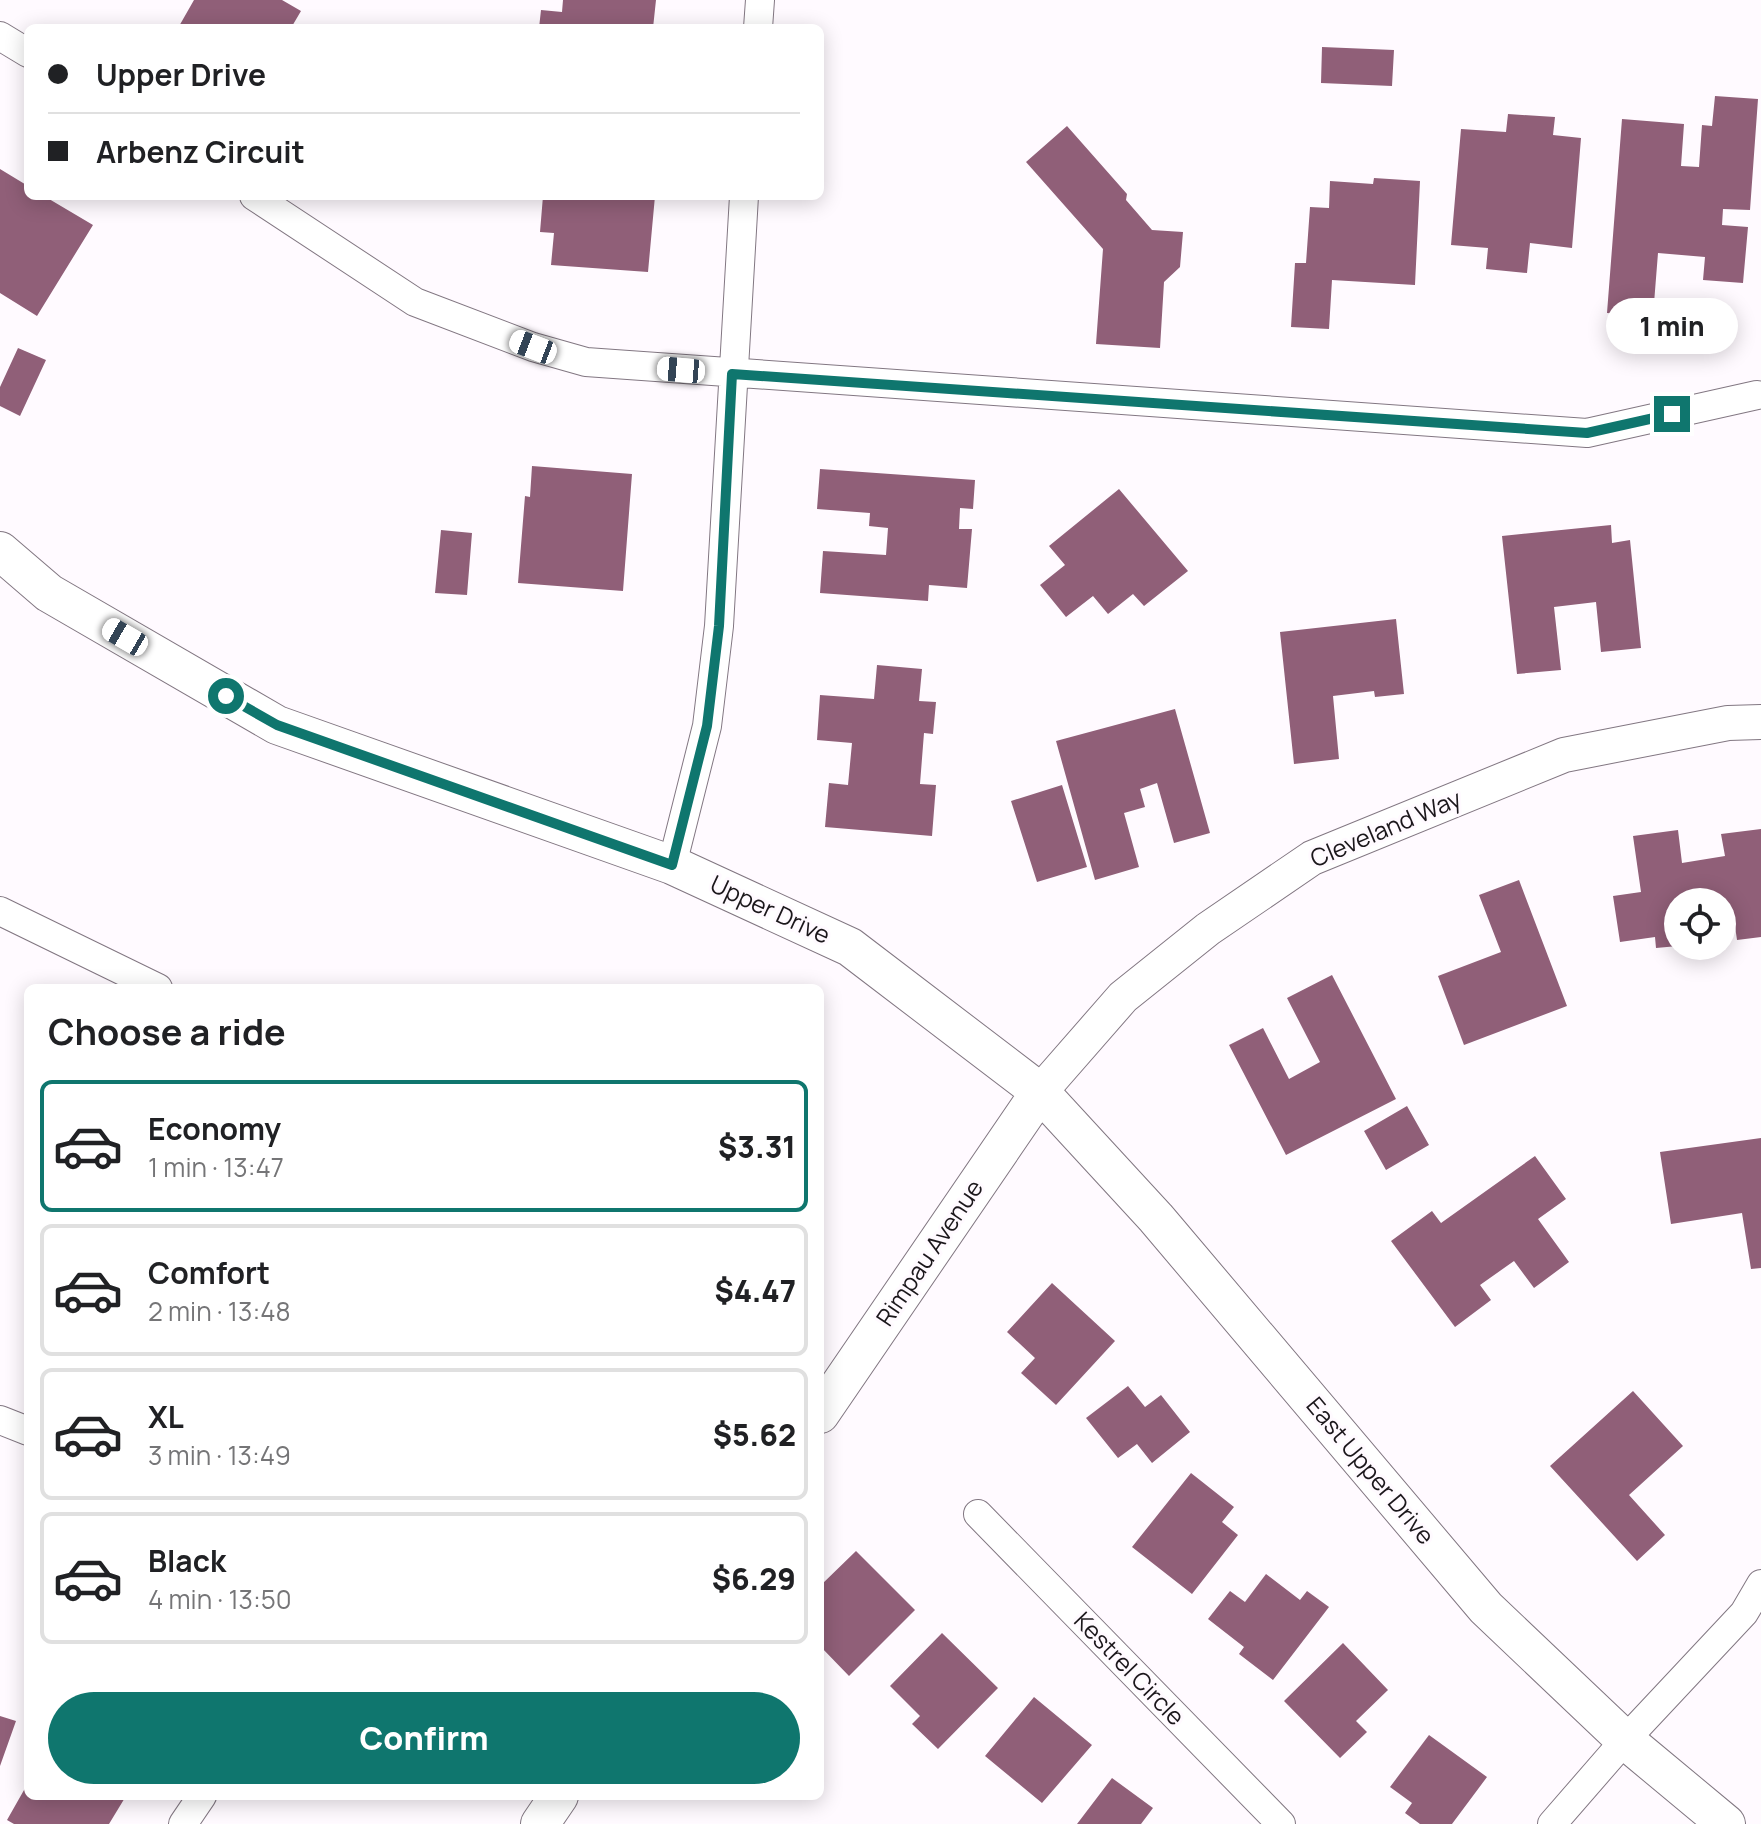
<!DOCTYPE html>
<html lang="en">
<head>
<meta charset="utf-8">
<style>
	body { margin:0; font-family:Manrope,sans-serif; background:#f6f6f6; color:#202124; height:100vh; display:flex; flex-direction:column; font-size:30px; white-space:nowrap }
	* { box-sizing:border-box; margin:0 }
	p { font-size:26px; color:#757577 }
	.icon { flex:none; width:44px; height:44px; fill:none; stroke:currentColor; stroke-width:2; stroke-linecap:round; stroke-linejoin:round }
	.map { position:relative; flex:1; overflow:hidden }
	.panel { position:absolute; left:24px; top:984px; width:800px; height:816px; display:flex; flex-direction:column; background:#fff; border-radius:12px; box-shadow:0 4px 20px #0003 }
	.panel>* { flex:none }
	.guide { position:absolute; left:24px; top:24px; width:800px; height:176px; border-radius:12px; box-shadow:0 4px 20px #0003; display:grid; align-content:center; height:176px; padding:0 24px; background:#fff }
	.fabs { position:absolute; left:1664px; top:888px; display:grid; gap:16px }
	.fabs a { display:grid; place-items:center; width:72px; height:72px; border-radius:50%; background:#fff; box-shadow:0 4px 20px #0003; font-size:40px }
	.end { position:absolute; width:36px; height:36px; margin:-18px; border:10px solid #0f766e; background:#fff; box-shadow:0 0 0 4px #fff }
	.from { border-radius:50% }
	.bubble { position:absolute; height:56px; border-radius:28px; background:#fff; box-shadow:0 4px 20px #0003; font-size:26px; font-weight:800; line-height:56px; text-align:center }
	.car { position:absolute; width:24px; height:48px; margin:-24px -12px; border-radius:10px; box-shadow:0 0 6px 2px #0007; background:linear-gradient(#fff 24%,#345 0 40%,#fff 0 76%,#345 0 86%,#fff 0) }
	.guide b { display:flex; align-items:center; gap:28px; height:76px; font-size:30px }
	.guide b+b { border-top:2px solid #e0e0e0 }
	.guide i { width:20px; height:20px; background:#202124 }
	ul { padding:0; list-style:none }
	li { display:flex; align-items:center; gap:24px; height:132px; margin:0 16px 12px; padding:0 8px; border:4px solid #e0e0e0; border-radius:12px }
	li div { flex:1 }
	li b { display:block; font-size:30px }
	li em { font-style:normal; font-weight:800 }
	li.selected { border-color:#0f766e }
	li>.icon { width:72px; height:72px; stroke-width:1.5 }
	h2 { padding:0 24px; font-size:36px; line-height:96px }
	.primary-button { display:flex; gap:16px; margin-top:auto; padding:16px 24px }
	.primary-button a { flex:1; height:92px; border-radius:48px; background:#0f766e; color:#fff; font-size:32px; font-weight:800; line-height:92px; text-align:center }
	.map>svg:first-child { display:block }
	.building { fill:#905f78 }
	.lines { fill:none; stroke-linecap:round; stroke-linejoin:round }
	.minor-casing { stroke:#827782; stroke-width:30 }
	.tertiary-casing { stroke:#827782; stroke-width:36 }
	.secondary-casing { stroke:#827782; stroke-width:40 }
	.minor { stroke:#fff; stroke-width:28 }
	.tertiary { stroke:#fff; stroke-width:34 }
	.secondary { stroke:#fff; stroke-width:38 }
	.route { stroke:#0f766e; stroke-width:10 }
	.labels { text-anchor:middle; stroke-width:6; stroke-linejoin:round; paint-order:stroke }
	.street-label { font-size:24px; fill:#1b171b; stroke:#fffaff }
</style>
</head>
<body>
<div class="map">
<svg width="1761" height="1824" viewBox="0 0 1761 1824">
	<rect width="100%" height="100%" fill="#fffaff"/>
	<path class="building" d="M194 0H282L301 11 291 28H178Z
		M563 0H656L653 28H539L541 10 562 12Z
		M1322 47 1394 50 1392 86 1321 83Z
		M1715 96 1758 99 1750 210 1723 209 1722 225 1748 227 1743 283 1703 280 1705 257 1658 253 1653 316 1607 313 1622 119 1684 124 1681 166 1699 167 1702 125 1712 126Z
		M1508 114 1555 117 1553 135 1581 138 1572 248 1530 243 1527 273 1486 269 1488 248 1451 245 1461 129 1506 132Z
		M1067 126 1127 194 1126 200 1152 230 1183 232 1180 267 1164 282 1160 348 1096 344 1103 249 1026 162Z
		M0 169 28 186V196H44L93 225 37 316 0 293Z
		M1374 178 1420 181 1415 285 1332 280 1329 329 1291 327 1295 263H1306L1310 207 1329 208 1330 181 1373 184Z
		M543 196H655L648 272 551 265 554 233 540 232Z
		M18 348 46 360 20 416 0 406V387Z
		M532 466 632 474 623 591 518 583 525 496 530 497Z
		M820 469 975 480 973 509 960 508 959 529H972L967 588 929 585 928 601 820 593 823 551 886 555 888 528 869 526 870 513 817 509Z
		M1119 489 1188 571 1144 606 1133 594 1108 614 1093 596 1066 617 1040 585 1065 565 1049 546Z
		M1611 525 1612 543 1630 540 1641 648 1601 652 1596 602 1554 607 1561 670 1517 674 1502 536Z
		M441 530 472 533 467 595 435 593Z
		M1396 619 1404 694 1375 697 1374 691 1333 696 1339 759 1294 764 1280 632Z
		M877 665 922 669 919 701 936 702 933 734 924 733 920 784 936 785 932 836 825 827 829 783 848 785 852 743 817 740 820 695 874 699Z
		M1175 709 1210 833 1174 843 1157 783 1140 789 1145 807 1124 813 1139 867 1095 880 1056 741Z
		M1062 785 1087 867 1037 882 1011 801Z
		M1761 829V937L1737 940 1735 926 1722 928V902H1678V946L1656 948 1655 937 1620 942 1613 896 1641 892 1633 836 1678 830 1682 863 1725 856 1721 834Z
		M1519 880 1567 1006 1464 1045 1438 976 1501 952 1479 895Z
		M1332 975 1396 1099 1286 1155 1229 1045 1263 1028 1289 1079 1320 1062 1287 998Z
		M1407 1106 1429 1145 1386 1170 1364 1131Z
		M1761 1138V1268L1751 1269 1742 1213 1671 1224 1660 1152Z
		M1535 1156 1566 1199 1538 1219 1569 1262 1534 1288 1514 1261 1480 1285 1491 1300 1455 1327 1391 1241 1432 1211 1441 1223Z
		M1052 1283 1115 1341 1056 1405 1021 1373 1035 1358 1007 1332Z
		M1128 1386 1145 1407 1161 1395 1190 1432 1152 1463 1137 1444 1118 1458 1086 1418Z
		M1633 1391 1683 1446 1629 1495 1665 1535 1637 1561 1550 1466Z
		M1191 1473 1234 1507 1222 1522 1238 1535 1192 1594 1132 1547Z
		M856 1551 915 1610 849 1676 820 1646V1586Z
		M1266 1574 1300 1600 1307 1591 1329 1607 1273 1680 1239 1654 1244 1647 1208 1619 1230 1591 1245 1602Z
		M942 1633 998 1688 938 1749 912 1724 920 1716 890 1686Z
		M1343 1643 1388 1690 1356 1721 1367 1732 1340 1758 1284 1701Z
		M1034 1697 1092 1745 1042 1803 985 1756Z
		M0 1716 16 1721 0 1766Z
		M1429 1735 1487 1777 1452 1824H1420L1405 1813 1412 1803 1390 1787Z
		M1112 1778 1153 1808 1141 1824H1077Z
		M28 1783V1796H126L109 1824H14L7 1820Z"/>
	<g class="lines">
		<g class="minor-casing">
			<path id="minor" d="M758 28 760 0
				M0 36 28 53
				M254 196 415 302 533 347 586 362 1587 433 1757 395
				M672 865 707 726 719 626 744 196
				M0 911 158 988
				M0 1420 28 1431
				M978 1514 1281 1824
				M183 1824 202 1796
				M1552 1824 1625 1740 1744 1613 1761 1584"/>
		</g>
		<g class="tertiary-casing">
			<path id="tertiary" d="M1040 1092 1123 997 1208 929 1312 858 1564 755 1728 723 1761 722"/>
		</g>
		<g class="secondary-casing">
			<path id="secondary" d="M0 551 49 593 277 725 672 865 850 947 1040 1092 1156 1218 1486 1608 1625 1740 1726 1824
				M820 1414 1040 1092
				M540 1824 559 1796"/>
		</g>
		<use href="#minor" class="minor"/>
		<use href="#tertiary" class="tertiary"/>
		<use href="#secondary" class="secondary"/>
	</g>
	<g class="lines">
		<path class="route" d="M226 696 277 725 672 865 707 726 719 626 732 374 1587 433 1672 414"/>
	</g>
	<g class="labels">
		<g class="street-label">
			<text transform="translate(1386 829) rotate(-23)" y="8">Cleveland Way</text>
			<text transform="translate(770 910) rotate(25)" y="8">Upper Drive</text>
			<text transform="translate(930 1253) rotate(-56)" y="8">Rimpau Avenue</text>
			<text transform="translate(1370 1471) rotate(50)" y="8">East Upper Drive</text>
			<text transform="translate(1129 1669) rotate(46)" y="8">Kestrel Circle</text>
		</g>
	</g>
</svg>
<div class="fabs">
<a><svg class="icon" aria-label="locate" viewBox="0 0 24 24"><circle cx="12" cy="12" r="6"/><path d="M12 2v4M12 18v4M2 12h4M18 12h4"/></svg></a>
</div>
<i class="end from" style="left:226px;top:696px"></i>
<i class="end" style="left:1672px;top:414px"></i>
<div class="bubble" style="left:1606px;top:298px;width:132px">1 min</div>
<i class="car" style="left:533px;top:347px;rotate:291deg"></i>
<i class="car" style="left:681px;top:370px;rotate:275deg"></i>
<i class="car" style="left:125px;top:637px;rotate:300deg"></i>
<div class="guide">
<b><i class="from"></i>Upper Drive</b>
<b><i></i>Arbenz Circuit</b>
</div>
<section class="panel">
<h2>Choose a ride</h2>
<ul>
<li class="selected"><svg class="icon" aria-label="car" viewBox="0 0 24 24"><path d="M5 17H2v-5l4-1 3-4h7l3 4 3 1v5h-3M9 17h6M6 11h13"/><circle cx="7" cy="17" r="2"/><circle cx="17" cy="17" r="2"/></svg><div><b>Economy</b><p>1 min · 13:47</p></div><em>$3.31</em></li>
<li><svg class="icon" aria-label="car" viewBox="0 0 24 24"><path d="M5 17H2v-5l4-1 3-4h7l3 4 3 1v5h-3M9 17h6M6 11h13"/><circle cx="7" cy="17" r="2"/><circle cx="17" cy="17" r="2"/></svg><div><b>Comfort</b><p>2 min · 13:48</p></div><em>$4.47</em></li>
<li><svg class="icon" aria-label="car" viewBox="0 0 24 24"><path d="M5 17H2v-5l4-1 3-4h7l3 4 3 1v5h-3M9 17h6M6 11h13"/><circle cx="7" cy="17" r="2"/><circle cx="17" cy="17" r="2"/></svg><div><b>XL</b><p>3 min · 13:49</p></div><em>$5.62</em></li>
<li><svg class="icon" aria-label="car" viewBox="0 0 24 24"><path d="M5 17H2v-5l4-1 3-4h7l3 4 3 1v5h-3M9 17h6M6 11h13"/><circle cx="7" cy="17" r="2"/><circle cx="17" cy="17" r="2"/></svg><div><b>Black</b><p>4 min · 13:50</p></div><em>$6.29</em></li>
</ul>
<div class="primary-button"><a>Confirm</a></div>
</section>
</div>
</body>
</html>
